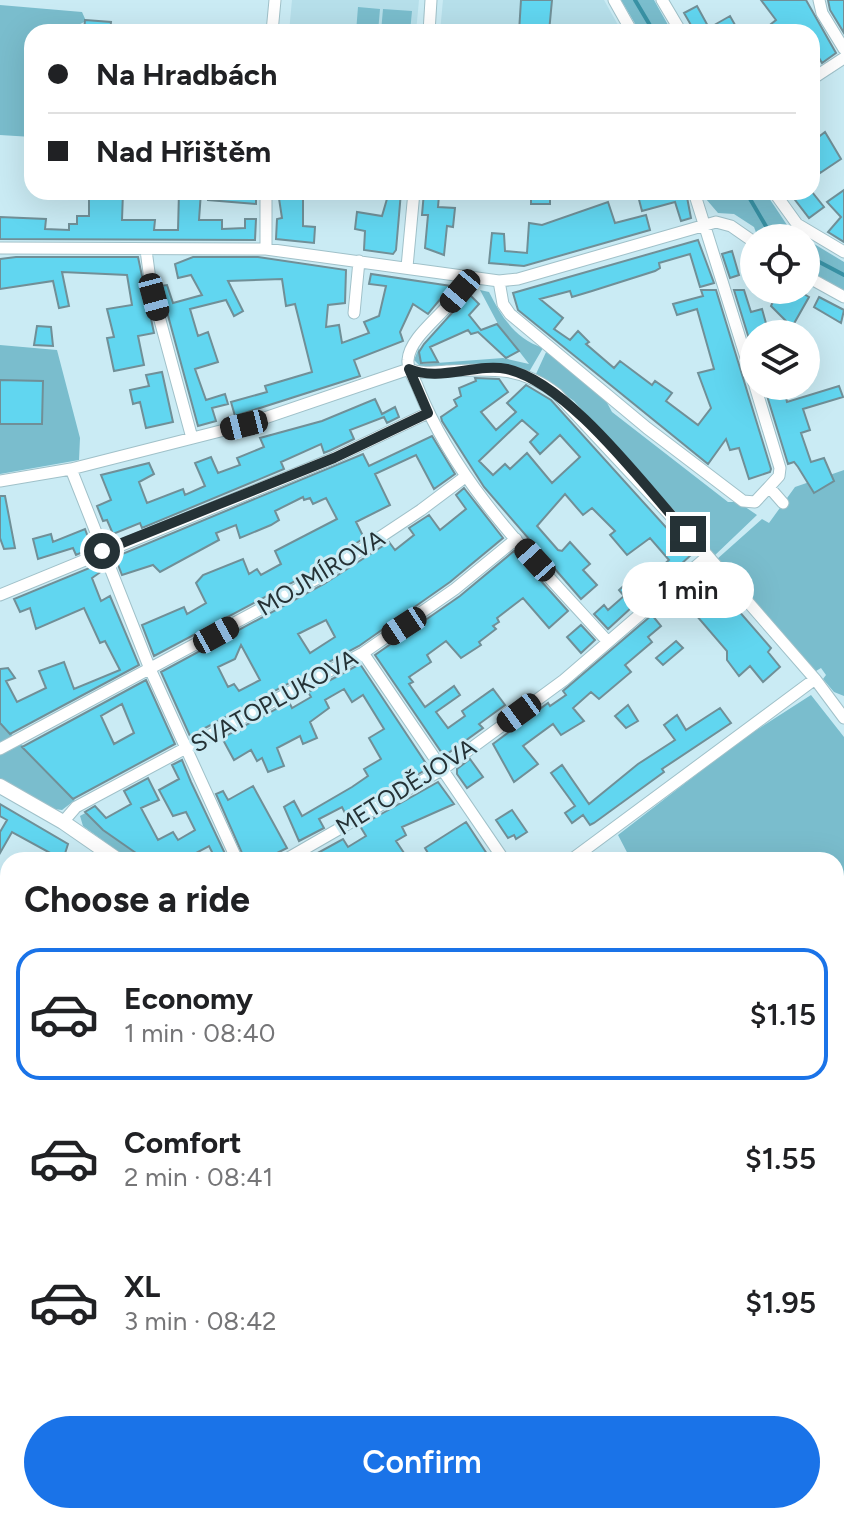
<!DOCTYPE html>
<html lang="en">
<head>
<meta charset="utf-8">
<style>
	body { margin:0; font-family:Figtree,sans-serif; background:#f6f6f6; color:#202124; height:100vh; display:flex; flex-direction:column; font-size:30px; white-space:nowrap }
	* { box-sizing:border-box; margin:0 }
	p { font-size:26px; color:#757577 }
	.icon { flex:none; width:44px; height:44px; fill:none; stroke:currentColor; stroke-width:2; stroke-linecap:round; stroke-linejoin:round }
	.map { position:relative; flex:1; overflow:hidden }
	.drawer { position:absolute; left:0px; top:852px; width:844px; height:672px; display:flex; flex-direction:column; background:#fff; border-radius:24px 24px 0 0; box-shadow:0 8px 32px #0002 }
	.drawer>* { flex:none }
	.top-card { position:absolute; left:24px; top:24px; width:796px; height:176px; border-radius:24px; box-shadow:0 8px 32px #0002; display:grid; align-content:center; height:176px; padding:0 24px; background:#fff }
	.buttons { position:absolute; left:740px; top:224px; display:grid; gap:16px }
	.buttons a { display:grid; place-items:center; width:80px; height:80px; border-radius:50%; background:#fff; box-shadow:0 8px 32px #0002; font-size:40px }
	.end { position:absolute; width:36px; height:36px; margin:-18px; border:10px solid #253236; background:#fff; box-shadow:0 0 0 4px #fff }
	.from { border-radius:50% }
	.bubble { position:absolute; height:56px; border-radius:28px; background:#fff; box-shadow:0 8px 32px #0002; font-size:26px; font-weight:600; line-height:56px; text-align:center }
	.car { position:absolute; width:24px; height:48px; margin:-24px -12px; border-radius:10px; box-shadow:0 0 6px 2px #0007; background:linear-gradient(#222 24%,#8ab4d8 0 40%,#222 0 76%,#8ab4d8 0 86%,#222 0) }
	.top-card b { display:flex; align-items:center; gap:28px; height:76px; font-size:30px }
	.top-card b+b { border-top:2px solid #e0e0e0 }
	.top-card i { width:20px; height:20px; background:#202124 }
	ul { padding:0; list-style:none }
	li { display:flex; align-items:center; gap:24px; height:132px; margin:0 16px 12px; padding:0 8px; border:4px solid transparent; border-radius:24px }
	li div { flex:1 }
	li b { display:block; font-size:30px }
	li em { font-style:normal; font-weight:600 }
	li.active { border-color:#1a73e8 }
	li>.icon { width:72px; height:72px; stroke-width:1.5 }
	h2 { padding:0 24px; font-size:36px; line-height:96px }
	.button { display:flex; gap:16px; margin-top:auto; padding:16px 24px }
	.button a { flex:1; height:92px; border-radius:48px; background:#1a73e8; color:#fff; font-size:32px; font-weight:600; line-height:92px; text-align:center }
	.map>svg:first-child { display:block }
	.built { fill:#b6dfea }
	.green { fill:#7abdcd }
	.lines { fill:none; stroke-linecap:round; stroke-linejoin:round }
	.stream { stroke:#3992a5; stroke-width:4 }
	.building { fill:#61d6f0; stroke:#708f97; stroke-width:2; fill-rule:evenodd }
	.minor-casing { stroke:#a0c1c9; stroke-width:13 }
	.tertiary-casing { stroke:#a0c1c9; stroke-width:16 }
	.minor { stroke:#fff; stroke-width:11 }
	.tertiary { stroke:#fff; stroke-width:14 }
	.route { stroke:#253236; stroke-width:10 }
	.labels { text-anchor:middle; stroke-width:6; stroke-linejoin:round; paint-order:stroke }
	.street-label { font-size:24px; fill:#253236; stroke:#caebf4 }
</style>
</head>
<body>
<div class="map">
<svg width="844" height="1524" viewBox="0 0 844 1524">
	<rect width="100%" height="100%" fill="#caebf4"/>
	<path class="built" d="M292 0H419L416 32H289Z
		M443 0H604L622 32H440Z
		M8 1259V1516H367L370 1524H0V1262Z"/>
	<path class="green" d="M621 0H654L672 32H640Z
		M0 5 82 12 86 21 65 32H32V137L0 135Z
		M358 7 380 9 378 32H356Z
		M383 9 412 11 410 32H381Z
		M700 192H765L789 228 804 238H758L754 227 734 214 718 213Z
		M806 239 844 262V291L806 269Z
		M480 290 489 292C502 318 515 338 543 348L529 372 512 366 490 365 422 368 414 360 419 348 423 364 503 358 529 364 498 324Z
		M0 345 57 350 80 438 79 460 0 474Z
		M547 350 606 401 612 412 728 502H738L757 515 713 557 574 401 536 374Z
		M844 470V696L834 692 823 679 826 675 821 668 816 671 716 560 762 519 769 523 795 487Z
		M811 695 844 737V1005L836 993V860H631L618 835 741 740Z
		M0 722 75 800 62 810 54 809 0 779Z
		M87 812 104 830 144 860H130L83 826 80 816Z
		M8 930V1259L0 1263V934Z
		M844 1064V1384L836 1390V1069Z"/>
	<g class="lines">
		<path class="stream" d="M635 0 654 32
			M746 192 767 228 781 238
			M806 255 844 275"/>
	</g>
	<path class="building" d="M521 0H552L549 32H519Z
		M761 0H806L836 53 822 63 812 46V32H761L776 20Z
		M828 0H844V33L830 10Z
		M697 6 709 28 730 16 739 32H695L684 13Z
		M85 20 111 22 110 32H84Z
		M825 132 841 159 820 173 816 165 812 167V142Z
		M844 190V242L828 232 841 217 827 202Z
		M89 192H123L122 220H155L154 230H178L179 192H201L199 220H222V229L245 228V219H256L255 240 0 239V217L46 219 45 229 69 230V224H77V216H89Z
		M208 192H256V204L208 200Z
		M278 192H303V226L315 227 314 243 276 239 277 219 282 218Z
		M389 192H401L396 250 393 254 364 250 365 231 355 229 357 212 382 216Z
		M424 192 439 195 438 207 455 208 453 227 447 226 444 255 425 248 428 215H422Z
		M531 192H550V204H531Z
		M637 192H686L691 218 681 221 675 202 642 211Z
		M789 192H812L824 207 809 218Z
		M608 202 615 223 646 215 650 230 524 266 489 263 492 233 504 234 505 251 527 253 529 223 542 225Z
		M698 240 714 283 700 287 690 254 659 263 660 268 655 271 592 291 572 297 570 291 540 299 563 318 554 329 570 340 578 331 589 342 586 344 614 368 620 361 652 385 655 381 672 393 666 401 698 425 711 408 698 373 714 369 697 309 677 315 673 304 703 296 701 290H716L771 469 770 472 749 479 739 448 730 450 726 439 708 464 518 310 513 293Z
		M732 251 739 275 730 278 722 254Z
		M16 257H138L154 333 138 336 144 365 114 371 107 338 114 337 107 309 132 305 127 275 62 272 69 306 59 308 53 281 0 289V259Z
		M193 257H258L346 270 345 303 328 305 326 327 339 325 342 343 369 333 364 322 379 316 386 286 369 284 371 274 451 286 428 314 413 304 400 332 403 341 354 360 360 376 235 416 231 402 267 392 265 386 312 372 295 304 286 306 282 279 228 281 243 311 234 316 226 300 190 309 198 336 208 332 218 362 195 369 206 400 225 394 228 404 212 408 216 421 198 426 160 286 167 285 173 303 202 295 191 275 178 278 175 264Z
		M734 290H744L751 312 762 309 769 334H754V355Z
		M778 290H797L809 297 792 327 771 306Z
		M469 294 479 304 469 315 481 330 497 324 519 351 506 358 478 332 471 334 468 330 430 347 438 362 421 363 419 352 424 344Z
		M819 297 844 310 841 323 814 307Z
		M37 326 51 327 53 346 34 345Z
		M162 372 173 422 146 428 140 402 133 404 130 390 149 386 146 375Z
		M475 378 499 379 508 392 481 412 496 430 516 412 507 403 526 385 551 400 691 555 668 576 661 567 669 560 650 538 627 555 610 535 615 531 592 508 583 515 565 494 537 526 558 550 562 551 570 542 590 564 583 570 597 585 581 599 484 487 442 421 441 417 457 406 454 400 461 396 459 388 476 381ZM522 420 538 434 530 442 540 454 560 435 580 457 552 483 527 453 510 469 505 464 493 475 479 461Z
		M0 380 43 381 42 424H0Z
		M764 386H783L787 402 839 386 843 397 803 409 810 430 801 433 811 462 824 458 834 481 814 493 798 467 794 462 788 464Z
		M375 399 382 414 395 407 399 417 387 423 384 417 350 430 354 439 331 450 324 453 321 444 281 462 284 469 142 528 140 523 113 534 107 520 103 521 97 506 111 500 101 475 149 463 154 474 139 482 147 503 183 489 185 495 205 486 195 463 211 457 218 473 240 465 237 458 264 447 260 438 322 421Z
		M432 436 455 474 434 489 416 455 375 474 390 505 356 522 364 538 316 570 154 656 142 625 184 607 187 614 206 603 196 583 203 575 243 559 249 574 257 569 261 575 281 564 275 551 337 519 326 498 313 504 310 498 304 500 303 497 275 511 279 520 271 525 240 538 236 525 216 533 219 540 160 572 153 565 122 575 115 557 363 454 369 466Z
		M464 488 503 538 450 582 359 646 190 736 161 672 324 584 389 542 395 550 414 535 409 528 429 515 440 530 466 509 456 495ZM326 620 335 637 310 653 298 634ZM241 645 260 680 239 691 234 684 228 687 218 667 235 659Z
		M0 496H5L15 548 4 549 0 538Z
		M85 529 92 548 76 555 73 548 38 559 33 539 51 534 53 542Z
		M514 551 568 611 549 628 523 598 497 618 499 622 493 626 496 629 479 642 481 645 461 658 446 641 427 655 431 662 409 677 413 682 409 684 425 707 454 686 460 695 436 712 448 728 465 716 462 711 493 689 505 705 479 724 483 728 444 756 375 655 460 596Z
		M99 564 102 571 92 578 101 601 110 596 139 665 10 734 0 723V669L8 668 15 678 6 681 17 702 46 688 39 671 64 662 74 689 120 670 105 641 100 643 84 608 36 629 30 608 20 612 14 599Z
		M704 571 771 648 768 652 780 667 763 682 750 666 739 676 727 660V651L678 594Z
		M629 581 643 597 608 629 594 614 604 605 608 610 624 596 619 590Z
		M652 615 661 626 648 637 652 642 625 665 631 672 599 699 591 692 573 708 584 721 561 735 553 724 523 746 538 764 514 782 493 744 548 703 550 706 566 695 563 691Z
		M581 625 595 640 581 653 567 637Z
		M676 641 683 648 663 665 656 658Z
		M360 664 429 768 346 815 342 807 319 819 324 828 299 841 284 807 294 801 302 816 352 787 368 776 364 769 381 759 369 738 384 729 363 695 352 702 344 689 325 700 329 708 310 722 317 738 303 744 300 736 277 748 284 766 268 772 262 758 257 761 251 750 234 760 222 738 289 702 292 708 311 697 308 692Z
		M146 680 175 744 73 799 22 747ZM122 704 134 733 114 744 101 716Z
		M628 705 638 721 626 728 615 716Z
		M720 708 731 723 662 769 664 772 594 823 590 825 583 815 572 823 565 813 575 806 551 773 562 765 589 804 638 764 675 740 664 725 677 715 686 730Z
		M470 759 483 777 467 788 457 774V769Z
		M182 760 191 782 228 860H216L209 846 183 860H146L103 830 85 812 95 806 106 818 131 804 124 791 148 778 159 800 141 808 158 840 173 832 178 840 195 830 186 812 173 816 159 790 179 779 172 765Z
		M438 782 454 804 402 827 406 835 396 841 406 856 400 860H356L353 856 345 860H305L343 839 348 847 366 836 360 826Z
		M253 786 287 848 275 854 277 860H245L216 794 223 791 228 800Z
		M0 804 68 844 63 860 12 832 0 853V832L7 820 0 816Z
		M512 810 527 832 516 839 514 835 508 838 496 820Z
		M466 822 491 860H432L425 848Z"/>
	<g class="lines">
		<g class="minor-casing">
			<path id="minor" d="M614 0 632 32
				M662 0 681 32
				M819 0 822 13 844 49
				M272 32 275 0
				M429 32 431 0
				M812 79 844 58
				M694 192 754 383
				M774 192 797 224 844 252
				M0 248 266 249 499 281 518 279 716 222 731 226 754 242
				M266 249V192
				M146 250 151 287 192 438
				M407 267 414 192
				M466 276C460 306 410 331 408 360 407 370 415 379 418 388 458 488 538 564 608 642
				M806 276 844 297
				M499 281 503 304 510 314 647 428 743 501 755 502 769 487
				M354 313 359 261
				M409 369C421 374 434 372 447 371 490 369 522 366 557 394L708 556 815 679 844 718
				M755 386 780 468 779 476 769 487 783 503
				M71 469 150 669 237 860
				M0 481 71 469 244 425 409 369
				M0 595 334 458 428 413
				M363 653 504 860
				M0 749 320 577 421 510 465 477
				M63 822 76 807 363 653 455 589 516 539
				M285 860 443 769 564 680 708 556
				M571 860 815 679
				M0 934 8 930
				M0 1072 8 1069
				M609 1516 614 1524
				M560 1524 573 1516"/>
		</g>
		<g class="tertiary-casing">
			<path id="tertiary" d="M0 786 63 822 118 860
				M658 1516 663 1524"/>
		</g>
		<use href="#minor" class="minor"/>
		<use href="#tertiary" class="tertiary"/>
	</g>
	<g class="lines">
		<path class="route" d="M102 551 334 458 428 413 409 369C439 382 476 363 507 369 569 383 644 486 688 534"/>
	</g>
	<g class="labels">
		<g class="street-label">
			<text transform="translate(321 573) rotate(-31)" y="8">MOJMÍROVA</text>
			<text transform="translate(274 701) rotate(-29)" y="8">SVATOPLUKOVA</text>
			<text transform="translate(406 787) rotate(-32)" y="8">METODĚJOVA</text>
		</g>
	</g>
</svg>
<div class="buttons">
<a><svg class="icon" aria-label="locate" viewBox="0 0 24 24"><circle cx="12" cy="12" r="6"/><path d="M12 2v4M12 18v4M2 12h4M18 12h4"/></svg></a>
<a><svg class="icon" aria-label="layers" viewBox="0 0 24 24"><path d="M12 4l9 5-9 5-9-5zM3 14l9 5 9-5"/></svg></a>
</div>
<i class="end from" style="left:102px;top:551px"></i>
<i class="end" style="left:688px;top:534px"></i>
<div class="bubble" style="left:622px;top:562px;width:132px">1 min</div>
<i class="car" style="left:460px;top:291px;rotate:220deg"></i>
<i class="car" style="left:154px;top:297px;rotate:165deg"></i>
<i class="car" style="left:244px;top:425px;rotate:256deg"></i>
<i class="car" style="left:535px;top:560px;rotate:318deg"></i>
<i class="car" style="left:404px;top:626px;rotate:237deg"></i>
<i class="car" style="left:216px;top:635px;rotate:61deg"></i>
<i class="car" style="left:519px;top:713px;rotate:234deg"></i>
<div class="top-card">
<b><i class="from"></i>Na Hradbách</b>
<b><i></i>Nad Hřištěm</b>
</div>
<section class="drawer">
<h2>Choose a ride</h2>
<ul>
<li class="active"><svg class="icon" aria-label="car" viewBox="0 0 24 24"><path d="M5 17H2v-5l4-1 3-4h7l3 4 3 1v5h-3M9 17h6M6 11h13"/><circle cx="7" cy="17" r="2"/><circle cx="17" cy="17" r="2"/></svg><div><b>Economy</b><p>1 min · 08:40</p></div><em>$1.15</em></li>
<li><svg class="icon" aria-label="car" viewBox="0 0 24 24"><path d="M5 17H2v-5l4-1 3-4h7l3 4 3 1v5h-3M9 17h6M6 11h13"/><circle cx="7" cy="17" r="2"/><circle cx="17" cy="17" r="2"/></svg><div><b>Comfort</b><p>2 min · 08:41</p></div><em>$1.55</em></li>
<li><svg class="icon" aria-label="car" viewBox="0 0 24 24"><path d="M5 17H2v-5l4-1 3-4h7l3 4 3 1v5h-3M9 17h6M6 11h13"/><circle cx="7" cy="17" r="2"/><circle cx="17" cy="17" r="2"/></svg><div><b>XL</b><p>3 min · 08:42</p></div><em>$1.95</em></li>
</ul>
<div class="button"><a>Confirm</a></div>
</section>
</div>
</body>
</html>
